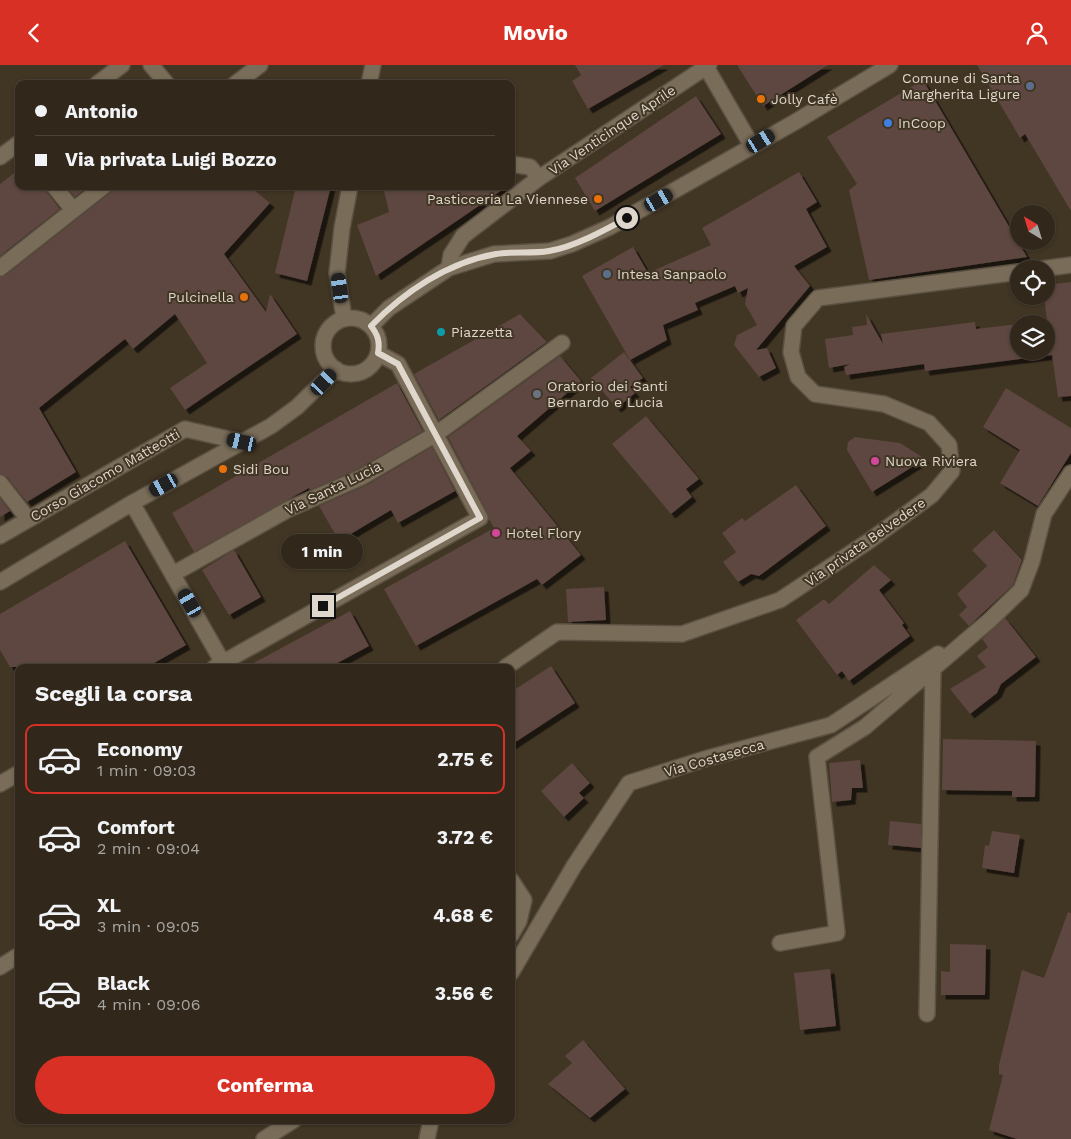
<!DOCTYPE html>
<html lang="it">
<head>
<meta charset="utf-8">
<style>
	body { margin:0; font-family:"Work Sans",sans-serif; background:#393024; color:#f1f3f6; height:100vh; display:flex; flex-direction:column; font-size:19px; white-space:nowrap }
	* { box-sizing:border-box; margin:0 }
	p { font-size:16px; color:#a8a6a3 }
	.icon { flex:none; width:28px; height:28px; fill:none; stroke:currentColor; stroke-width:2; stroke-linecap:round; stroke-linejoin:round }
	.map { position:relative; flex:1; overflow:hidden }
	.panel { position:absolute; left:15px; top:599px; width:500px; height:460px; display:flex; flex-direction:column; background:#31281b; border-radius:10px; box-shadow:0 1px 4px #0004,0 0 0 1px #4c443a }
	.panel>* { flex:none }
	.guide { position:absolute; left:15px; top:15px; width:500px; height:110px; border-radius:10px; box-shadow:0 1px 4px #0004,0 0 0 1px #4c443a; display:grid; align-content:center; height:110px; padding:0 20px; background:#31281b }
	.needle { width:32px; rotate:322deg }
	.tools { position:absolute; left:1010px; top:140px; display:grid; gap:10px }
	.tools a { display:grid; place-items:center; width:45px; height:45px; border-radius:50%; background:#31281b; box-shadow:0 1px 4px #0004,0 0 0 1px #4c443a; font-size:25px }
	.end { position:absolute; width:22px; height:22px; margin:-11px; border:6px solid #dfd7cc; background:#111; box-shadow:0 0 0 2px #111 }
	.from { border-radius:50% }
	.bubble { position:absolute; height:35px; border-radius:18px; background:#31281b; box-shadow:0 1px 4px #0004,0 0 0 1px #4c443a; font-size:16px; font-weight:700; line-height:35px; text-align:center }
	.car { position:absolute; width:15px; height:30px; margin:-15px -8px; border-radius:6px; box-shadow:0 0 4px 1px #0007; background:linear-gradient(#222 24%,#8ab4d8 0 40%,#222 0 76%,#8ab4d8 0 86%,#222 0) }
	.guide b { display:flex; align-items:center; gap:18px; height:48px; font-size:19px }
	.guide b+b { border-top:1px solid #4c443a }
	.guide i { width:12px; height:12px; background:#f1f3f6 }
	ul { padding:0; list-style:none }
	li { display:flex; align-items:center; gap:15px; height:70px; margin:0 10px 8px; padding:0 10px; border:2px solid transparent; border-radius:10px }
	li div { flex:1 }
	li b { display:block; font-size:19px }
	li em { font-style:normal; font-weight:700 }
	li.active { border-color:#d93025 }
	li>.icon { width:45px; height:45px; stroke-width:1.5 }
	h2 { padding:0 20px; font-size:22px; line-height:60px }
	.cta { display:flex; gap:10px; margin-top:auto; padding:10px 20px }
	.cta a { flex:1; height:58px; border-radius:30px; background:#d93025; color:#fff; font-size:20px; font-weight:700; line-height:58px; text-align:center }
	header { display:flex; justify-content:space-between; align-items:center; height:65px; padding:0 20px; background:#d93025; color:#fff; font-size:22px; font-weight:700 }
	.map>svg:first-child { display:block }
	.building { fill:#5d463f; filter:url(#shadow) }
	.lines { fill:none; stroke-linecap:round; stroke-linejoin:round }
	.minor-casing { stroke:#5b5142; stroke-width:18 }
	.minor { stroke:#796c58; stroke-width:15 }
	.route { stroke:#dfd7cc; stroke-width:6 }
	.service-dot { fill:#5c6f8a; stroke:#413524; stroke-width:2 }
	.food-dot { fill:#e8710a; stroke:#413524; stroke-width:2 }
	.shop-dot { fill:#3f7fe0; stroke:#413524; stroke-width:2 }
	.culture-dot { fill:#0f9aa8; stroke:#413524; stroke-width:2 }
	.worship-dot { fill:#6b7280; stroke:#413524; stroke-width:2 }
	.hotel-dot { fill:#d1479c; stroke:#413524; stroke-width:2 }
	.labels { text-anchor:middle; stroke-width:4; stroke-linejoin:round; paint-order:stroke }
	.poi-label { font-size:14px; fill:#dfd7cc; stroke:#413524; text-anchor:start }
	.street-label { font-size:14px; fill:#dfd7cc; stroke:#413524 }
</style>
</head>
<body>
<header><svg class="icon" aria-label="back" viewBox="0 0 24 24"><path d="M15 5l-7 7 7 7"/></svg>Movio<svg class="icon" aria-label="person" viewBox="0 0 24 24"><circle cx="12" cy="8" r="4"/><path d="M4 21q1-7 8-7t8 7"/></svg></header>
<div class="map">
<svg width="1071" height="1074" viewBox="0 0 1071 1074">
	<defs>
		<filter id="shadow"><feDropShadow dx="4.5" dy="4.5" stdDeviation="0" flood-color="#0009"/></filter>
	</defs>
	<rect width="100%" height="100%" fill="#413524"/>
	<path class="building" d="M575 0H664L588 44 572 16 581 10Z
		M737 0H828L763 41Z
		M977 0H1071V146L1025 69 1020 73Z
		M923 15 1027 192 869 215 849 125 857 119 827 72Z
		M696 31 721 69 595 146 575 113Z
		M17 106 19 108V121H45L47 127 60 144 0 191V119Z
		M799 107 817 137 806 144 827 182 794 201 810 221 756 285 767 283 776 303 759 312 734 280 737 270 757 260 745 239 748 223 738 228 735 221 695 238 698 245 663 260 667 275 630 295 582 211 633 182 648 208 711 180 702 163Z
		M66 121H89L75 132Z
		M113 121H249L270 138 224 189 266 247 270 229 297 269 185 345 170 323 207 298 175 249 133 284 125 274 39 343 76 407 27 437 7 412 0 409V212L6 210 110 128Z
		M296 121H331L307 216 275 208Z
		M400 121H508L376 211 357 160 389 147 384 126Z
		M1071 217V331L1058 332 1052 290 925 306 924 299 846 310 844 302 850 299 829 303 825 274 853 270 852 262 867 260 866 249 883 279 881 269 975 257 976 264 1019 259V286H1046V259H1021L1047 255 1044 231H1046V220Z
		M520 249 547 277 439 355 414 309Z
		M624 287 643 313 630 322 635 328 617 343 591 313Z
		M560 291 581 316 517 371 531 386 510 403 581 490 542 520 537 514 416 581 384 524 494 463 489 454 488 449 448 372Z
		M397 318 423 366 358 404 310 425 309 423 194 487 172 448Z
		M1006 323 1071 363V388L1038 441 1000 418 1020 385 983 362Z
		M646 351 699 414 686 424 692 432 671 449 612 379Z
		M855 372 900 378 925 394 872 427 847 385 848 377Z
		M432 382 455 426 398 458 391 445 339 476 319 441 367 420Z
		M796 420 826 461 759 511 751 509 738 517 723 497 736 487 722 468 742 453 745 456Z
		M0 433 10 446 0 452Z
		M994 465 1022 495 1013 520 969 561 959 550 967 542 957 529 987 501 972 485Z
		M125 476 186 580 147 602H10L0 585V549Z
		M234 485 261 532 229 550 202 505Z
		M874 500 891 515 879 525 904 558 902 560 910 571 849 616 842 606 837 610 796 555 824 534 829 539Z
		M604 522 606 555 568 557 566 524Z
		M350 546 369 581 330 602H246Z
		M1005 553 1036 592 1001 619 997 628 970 649 950 624 986 602 977 591 988 582 982 574Z
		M551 601 575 638 511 680V627Z
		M943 674 1036 676 1035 732H1012V726L942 725Z
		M860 695 863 723H852L851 735 832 737 829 698Z
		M572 698 590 718 579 728 584 733 564 752 541 726Z
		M890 756 921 759V783L888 780Z
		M992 766 1020 770 1014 808 982 803 985 780 989 781Z
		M1068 847 1071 848V1074H1017L989 1065 1003 1010 999 1009V1000L1022 905 1044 913Z
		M950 879 986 880 985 930H941V906L950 907Z
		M830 904 836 961 800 965 794 908Z
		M583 975 625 1024 590 1053 548 1019 572 998 565 991Z"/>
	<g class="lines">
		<g class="minor-casing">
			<path id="minor" d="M151 0 167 19
				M705 0 752 81
				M97 19 122 0
				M235 19 260 0
				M369 19 373 0
				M0 92 19 78
				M511 99 530 102 539 113
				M54 121 73 145
				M0 203 104 121
				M449 203 451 190 463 171 539 113 709 0
				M1041 204 1071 200
				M344 253 337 208 342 163 350 121
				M323 281a28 28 0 1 1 56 0a28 28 0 1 1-56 0Z
				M371 261 389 243 449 203 494 189 550 186 572 179 610 162 795 57 890 0
				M0 418 28 454
				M132 438 223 598
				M0 471 185 364 242 377
				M173 509 289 444 362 412 436 369 562 278
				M0 517 132 438 271 361 297 342 336 304
				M215 602 480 453 398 299 378 288
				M506 602 557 567 682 569 780 535 869 476 932 430 952 406 949 380 929 358 884 339 815 329 798 312 791 287 794 261 818 233 1019 207
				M0 719 19 708
				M511 815 524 835 519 856 511 870
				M780 878 837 868 817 692 865 662 990 555 1021 525 1032 496 1044 449 1071 408
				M0 902 19 890
				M511 908 574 801 629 718 708 693 831 660 938 589
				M927 949 933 604
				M264 1074 294 1055
				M427 1074 431 1055"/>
		</g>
		<use href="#minor" class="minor"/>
	</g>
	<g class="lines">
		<path class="route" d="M323 541 480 453 398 299 378 288C380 277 378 270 371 261 404 227 448 197 496 189 513 186 532 189 549 186 574 182 605 165 627 153"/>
	</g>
	<g class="service-dot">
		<circle cx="1030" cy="21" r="5"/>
		<circle cx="607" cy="209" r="5"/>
	</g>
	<g class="food-dot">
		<circle cx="761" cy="34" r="5"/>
		<circle cx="598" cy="134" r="5"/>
		<circle cx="244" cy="232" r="5"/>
		<circle cx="223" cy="404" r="5"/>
	</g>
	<circle class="shop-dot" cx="888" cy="58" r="5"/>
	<circle class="culture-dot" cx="441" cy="267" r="5"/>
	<circle class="worship-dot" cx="537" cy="329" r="5"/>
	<g class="hotel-dot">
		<circle cx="875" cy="396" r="5"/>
		<circle cx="496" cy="468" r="5"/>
	</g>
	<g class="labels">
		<g class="poi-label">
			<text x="1020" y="18" text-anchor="end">Comune di Santa<tspan x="1020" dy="16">Margherita Ligure</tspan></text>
			<text x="771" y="39">Jolly Cafè</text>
			<text x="898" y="63">InCoop</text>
			<text x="588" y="139" text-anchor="end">Pasticceria La Viennese</text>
			<text x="617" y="214">Intesa Sanpaolo</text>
			<text x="234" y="237" text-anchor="end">Pulcinella</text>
			<text x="451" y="272">Piazzetta</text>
			<text x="547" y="326">Oratorio dei Santi<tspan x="547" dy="16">Bernardo e Lucia</tspan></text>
			<text x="885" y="401">Nuova Riviera</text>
			<text x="233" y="409">Sidi Bou</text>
			<text x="506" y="473">Hotel Flory</text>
		</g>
		<g class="street-label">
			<text transform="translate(612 65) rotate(-34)" y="5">Via Venticinque Aprile</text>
			<text transform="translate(105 410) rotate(-30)" y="5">Corso Giacomo Matteotti</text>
			<text transform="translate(333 423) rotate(-26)" y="5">Via Santa Lucia</text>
			<text transform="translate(865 477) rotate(-35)" y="5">Via privata Belvedere</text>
			<text transform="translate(714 693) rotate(-16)" y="5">Via Costasecca</text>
		</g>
	</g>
</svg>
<div class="tools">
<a><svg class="needle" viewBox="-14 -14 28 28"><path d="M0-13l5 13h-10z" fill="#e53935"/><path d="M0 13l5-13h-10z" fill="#a8a6a3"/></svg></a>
<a><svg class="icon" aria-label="locate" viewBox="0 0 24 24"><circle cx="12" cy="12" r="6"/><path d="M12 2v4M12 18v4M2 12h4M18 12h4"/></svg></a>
<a><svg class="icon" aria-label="layers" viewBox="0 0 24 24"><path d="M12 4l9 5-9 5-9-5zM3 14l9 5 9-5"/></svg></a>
</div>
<i class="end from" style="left:627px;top:153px"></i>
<i class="end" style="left:323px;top:541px"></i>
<div class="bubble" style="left:281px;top:469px;width:82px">1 min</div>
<i class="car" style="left:761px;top:76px;rotate:59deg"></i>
<i class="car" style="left:659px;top:135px;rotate:60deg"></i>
<i class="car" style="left:340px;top:223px;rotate:352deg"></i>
<i class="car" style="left:324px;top:317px;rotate:43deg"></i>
<i class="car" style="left:242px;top:377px;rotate:283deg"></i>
<i class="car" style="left:164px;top:420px;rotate:241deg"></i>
<i class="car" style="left:190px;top:538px;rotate:330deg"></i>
<div class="guide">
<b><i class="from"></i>Antonio</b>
<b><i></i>Via privata Luigi Bozzo</b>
</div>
<section class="panel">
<h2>Scegli la corsa</h2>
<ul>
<li class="active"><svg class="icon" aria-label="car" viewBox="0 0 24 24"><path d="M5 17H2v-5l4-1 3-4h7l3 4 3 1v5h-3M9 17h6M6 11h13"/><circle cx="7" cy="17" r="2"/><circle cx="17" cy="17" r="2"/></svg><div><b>Economy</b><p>1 min · 09:03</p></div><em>2.75 €</em></li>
<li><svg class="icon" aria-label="car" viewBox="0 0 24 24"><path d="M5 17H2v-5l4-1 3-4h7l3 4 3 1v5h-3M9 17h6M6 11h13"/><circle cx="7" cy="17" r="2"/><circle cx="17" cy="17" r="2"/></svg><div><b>Comfort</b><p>2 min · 09:04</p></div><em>3.72 €</em></li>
<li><svg class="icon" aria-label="car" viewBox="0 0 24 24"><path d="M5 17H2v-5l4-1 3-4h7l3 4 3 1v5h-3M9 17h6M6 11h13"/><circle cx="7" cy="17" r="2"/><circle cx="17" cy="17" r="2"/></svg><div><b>XL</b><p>3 min · 09:05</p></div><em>4.68 €</em></li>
<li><svg class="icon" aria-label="car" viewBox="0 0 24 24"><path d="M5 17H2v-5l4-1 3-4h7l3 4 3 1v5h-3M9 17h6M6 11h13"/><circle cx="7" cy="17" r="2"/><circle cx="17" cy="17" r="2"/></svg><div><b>Black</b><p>4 min · 09:06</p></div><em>3.56 €</em></li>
</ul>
<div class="cta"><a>Conferma</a></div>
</section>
</div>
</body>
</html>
